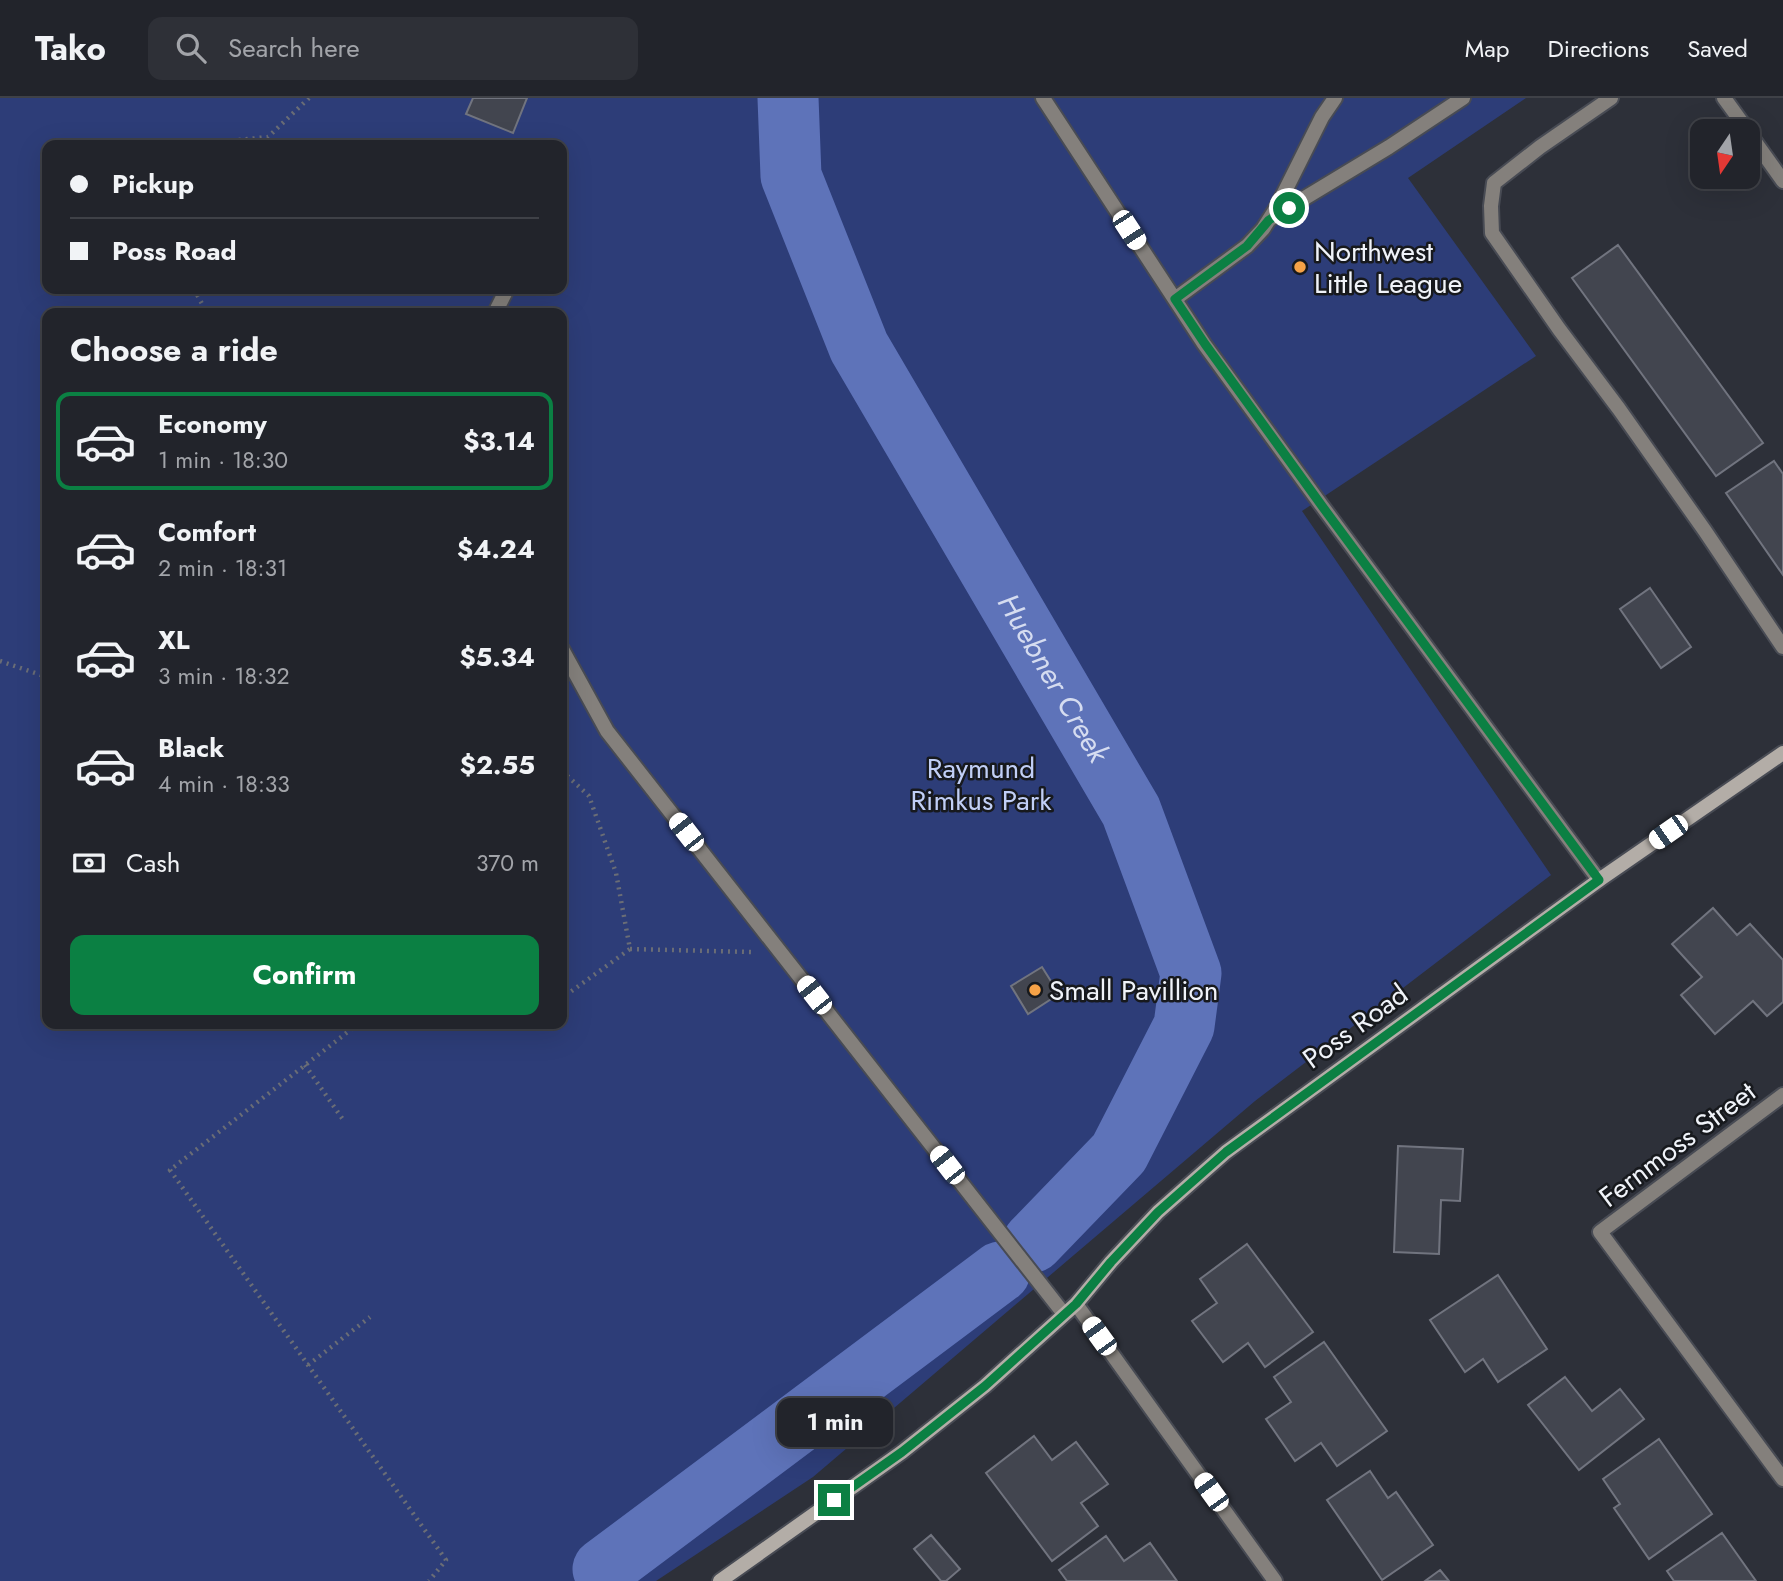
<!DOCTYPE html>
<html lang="en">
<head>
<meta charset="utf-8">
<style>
	body { margin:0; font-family:Jost,sans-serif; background:#2e3037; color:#f1f3f6; height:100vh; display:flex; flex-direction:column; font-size:26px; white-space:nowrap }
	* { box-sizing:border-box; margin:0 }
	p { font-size:23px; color:#a2a4a9 }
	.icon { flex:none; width:38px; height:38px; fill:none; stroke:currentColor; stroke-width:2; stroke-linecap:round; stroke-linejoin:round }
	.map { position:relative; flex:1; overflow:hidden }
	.drawer { position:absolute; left:42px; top:210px; width:525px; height:721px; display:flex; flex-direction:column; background:#22242b; border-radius:14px; box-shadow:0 7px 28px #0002,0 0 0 2px #3f4147 }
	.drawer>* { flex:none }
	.hud { position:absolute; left:42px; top:42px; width:525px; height:154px; border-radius:14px; box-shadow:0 7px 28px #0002,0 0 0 2px #3f4147; display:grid; align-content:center; height:154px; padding:0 28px; background:#22242b }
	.needle { width:46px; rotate:193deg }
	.controls { position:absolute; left:1690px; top:21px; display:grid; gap:14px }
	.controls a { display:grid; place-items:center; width:70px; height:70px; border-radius:14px; background:#22242b; box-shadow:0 7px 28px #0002,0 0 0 2px #3f4147; font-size:35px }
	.end { position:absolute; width:32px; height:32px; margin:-16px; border:9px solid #0b8043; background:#fff; box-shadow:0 0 0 4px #fff }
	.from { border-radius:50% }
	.bubble { position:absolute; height:49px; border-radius:14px; background:#22242b; box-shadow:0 7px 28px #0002,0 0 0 2px #3f4147; font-size:23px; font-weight:700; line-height:49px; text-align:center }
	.car { position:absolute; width:21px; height:42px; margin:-21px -10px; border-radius:9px; box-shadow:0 0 5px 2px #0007; background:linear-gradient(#fff 24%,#345 0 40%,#fff 0 76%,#345 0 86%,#fff 0) }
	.hud b { display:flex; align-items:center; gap:24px; height:66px; font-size:26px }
	.hud b+b { border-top:2px solid #3f4147 }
	.hud i { width:18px; height:18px; background:#f1f3f6 }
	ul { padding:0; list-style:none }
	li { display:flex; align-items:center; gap:21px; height:98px; margin:0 14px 10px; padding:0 14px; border:4px solid transparent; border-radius:14px }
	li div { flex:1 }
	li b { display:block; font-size:26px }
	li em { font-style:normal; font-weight:700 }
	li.active { border-color:#0b8043 }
	li>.icon { width:63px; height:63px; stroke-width:1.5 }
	h2 { padding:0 28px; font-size:32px; line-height:84px }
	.pay { display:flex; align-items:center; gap:18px; height:77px; padding:0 28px; font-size:26px }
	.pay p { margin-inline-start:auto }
	.primary-button { display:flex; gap:14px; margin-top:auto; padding:14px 28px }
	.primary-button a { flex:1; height:80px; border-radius:14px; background:#0b8043; color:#fff; font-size:28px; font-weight:700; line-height:80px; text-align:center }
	header { display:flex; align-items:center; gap:42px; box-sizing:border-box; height:98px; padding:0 35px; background:#22242b; border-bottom:2px solid #3f4147 }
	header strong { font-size:33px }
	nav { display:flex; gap:38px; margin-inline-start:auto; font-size:24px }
	.search { width:490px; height:63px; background:#2e3037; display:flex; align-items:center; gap:18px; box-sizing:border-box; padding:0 24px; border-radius:14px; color:#a2a4a9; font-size:26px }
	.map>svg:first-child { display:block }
	.green { fill:#2d3d78; fill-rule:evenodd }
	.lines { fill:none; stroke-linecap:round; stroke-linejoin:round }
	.river { stroke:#5e73b9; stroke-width:61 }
	.building { fill:#42454f; stroke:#71747f; stroke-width:2 }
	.lane-casing { stroke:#484b54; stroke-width:18 }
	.street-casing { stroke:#484b54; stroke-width:18 }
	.secondary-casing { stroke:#484b54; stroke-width:18 }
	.path { stroke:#6a6d76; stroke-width:4.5; stroke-dasharray:2 5; stroke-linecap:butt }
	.lane { stroke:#84807c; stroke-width:14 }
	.street { stroke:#84807c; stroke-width:14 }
	.secondary { stroke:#b3ada7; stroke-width:14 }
	.route { stroke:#0b8043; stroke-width:9 }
	.poi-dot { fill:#f6a247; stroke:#17191d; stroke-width:2.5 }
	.labels { text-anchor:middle; stroke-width:5; stroke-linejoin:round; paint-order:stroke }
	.poi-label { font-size:28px; fill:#f0f3f9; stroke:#17191d; text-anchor:start }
	.park-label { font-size:28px; fill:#c1cff6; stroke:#17191d }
	.street-label { font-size:28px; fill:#f0f3f9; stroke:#17191d }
	.water-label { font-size:30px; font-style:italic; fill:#d5dcf0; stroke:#17191d }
</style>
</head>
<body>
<header>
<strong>Tako</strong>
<div class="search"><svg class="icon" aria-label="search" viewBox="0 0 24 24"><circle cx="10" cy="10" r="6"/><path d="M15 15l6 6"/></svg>Search here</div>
<nav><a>Map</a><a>Directions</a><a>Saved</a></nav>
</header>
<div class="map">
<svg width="1783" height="1483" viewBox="0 0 1783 1483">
	<rect width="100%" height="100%" fill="#2d3039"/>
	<path class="green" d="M0 0H1526L1408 80 1536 258 1302 413 1551 777 1255 1003 813 1379 656 1483H0ZM47 47H562V191H47ZM47 215H562V926H47Z"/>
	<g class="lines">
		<g class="river">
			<path id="s1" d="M788 0 791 78 859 249 1131 713 1191 875 1184 928 1119 1055 1033 1144"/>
			<path d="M603 1471 1000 1174"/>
		</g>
	</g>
	<path class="building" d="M473 0H527L513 35 466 16Z
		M1618 147 1763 345 1716 378 1572 180Z
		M1774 363 1783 376V477L1726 395Z
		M1650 490 1691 549 1661 570 1620 511Z
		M1713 810 1737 837 1750 826 1783 862V904L1767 918 1753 903 1715 936 1681 897 1702 879 1672 846Z
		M1042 869 1059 896 1028 916 1011 888Z
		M1398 1048 1463 1051 1460 1103 1441 1102 1439 1156 1394 1154Z
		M1247 1146 1313 1234 1265 1269 1248 1245 1223 1264 1192 1223 1217 1205 1200 1181Z
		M1498 1177 1547 1251 1498 1284 1483 1261 1465 1274 1430 1222Z
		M1324 1244 1387 1333 1337 1368 1321 1345 1295 1363 1266 1321 1291 1304 1274 1279Z
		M1565 1279 1592 1313 1620 1291 1644 1321 1579 1372 1528 1307Z
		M1034 1338 1052 1362 1076 1344 1108 1386 1081 1405 1098 1428 1052 1463 986 1375Z
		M1659 1341 1712 1416 1649 1461 1614 1410 1620 1406 1603 1381Z
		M1370 1373 1388 1400 1396 1394 1433 1447 1382 1482 1327 1402Z
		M1722 1435 1756 1483H1674L1667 1473Z
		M931 1437 960 1471 946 1483H941L914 1451Z
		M1106 1438 1124 1463 1150 1445 1177 1483H1067L1059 1472Z
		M1440 1472 1449 1483H1425Z"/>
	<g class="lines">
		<g class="lane-casing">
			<path id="lane" d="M1043 0 1204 246 1322 408 1599 782
				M1611 0 1540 49 1494 85 1491 108 1492 135 1559 231 1619 311 1705 433 1783 549
				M1724 0 1748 33
				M1748 34 1783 83
				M1270 121 1389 49 1463 0
				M1175 201 1247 148 1263 131 1277 109 1322 19 1335 0
				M495 215 507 191
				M562 551 607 633 1064 1216"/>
		</g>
		<g class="street-casing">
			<path id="street" d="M1783 997 1600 1134 1783 1381
				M1076 1206 1275 1483"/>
		</g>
		<g class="secondary-casing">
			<path id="secondary" d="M720 1483 902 1354 985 1288 1076 1206 1111 1164 1158 1114 1226 1054 1599 782 1783 655"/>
		</g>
		<path class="path" d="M190 47 268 39 309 0
			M194 191 207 215
			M0 563 47 579
			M562 673 589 698 616 775 630 851 562 900
			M630 851 751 854
			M358 926 170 1072 446 1462 429 1483
			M305 967 344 1023
			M308 1267 370 1219"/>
		<use href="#lane" class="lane"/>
		<use href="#street" class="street"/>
		<use href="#secondary" class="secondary"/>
	</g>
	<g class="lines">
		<path class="route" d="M834 1402 902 1354 985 1288 1076 1206 1111 1164 1158 1114 1226 1054 1599 782 1322 408 1205 246 1175 201 1247 148 1269 122 1289 110"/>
	</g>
	<g class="poi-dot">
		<circle cx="1300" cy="169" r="7"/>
		<circle cx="1035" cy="892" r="7"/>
	</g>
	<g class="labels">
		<g class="poi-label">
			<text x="1314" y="163">Northwest<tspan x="1314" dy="32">Little League</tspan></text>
			<text x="1049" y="902">Small Pavillion</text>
		</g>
		<g class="park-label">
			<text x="981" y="680">Raymund<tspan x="981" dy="32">Rimkus Park</tspan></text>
		</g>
		<g class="street-label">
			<text transform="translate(1355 928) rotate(-36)" y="10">Poss Road</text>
			<text transform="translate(1677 1046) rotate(-37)" y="10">Fernmoss Street</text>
		</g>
		<g class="water-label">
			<text dy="10" stroke="none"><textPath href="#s1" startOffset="646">Huebner Creek</textPath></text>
		</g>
	</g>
</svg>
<div class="controls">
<a><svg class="needle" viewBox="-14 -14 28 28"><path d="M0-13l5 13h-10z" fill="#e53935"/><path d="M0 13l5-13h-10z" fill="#a2a4a9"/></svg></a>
</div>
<i class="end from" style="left:1289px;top:110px"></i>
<i class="end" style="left:834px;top:1402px"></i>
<div class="bubble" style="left:777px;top:1300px;width:116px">1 min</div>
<i class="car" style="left:1129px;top:132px;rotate:147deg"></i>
<i class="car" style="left:686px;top:734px;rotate:322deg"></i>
<i class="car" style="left:1668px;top:734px;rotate:235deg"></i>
<i class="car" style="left:814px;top:897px;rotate:322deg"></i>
<i class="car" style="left:947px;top:1067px;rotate:322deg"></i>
<i class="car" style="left:1099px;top:1238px;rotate:324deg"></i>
<i class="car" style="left:1211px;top:1394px;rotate:324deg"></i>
<div class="hud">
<b><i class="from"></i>Pickup</b>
<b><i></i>Poss Road</b>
</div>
<section class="drawer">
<h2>Choose a ride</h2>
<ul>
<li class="active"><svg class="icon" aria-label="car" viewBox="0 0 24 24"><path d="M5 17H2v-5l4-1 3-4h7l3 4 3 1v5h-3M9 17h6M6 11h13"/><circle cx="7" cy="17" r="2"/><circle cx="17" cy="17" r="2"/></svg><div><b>Economy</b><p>1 min · 18:30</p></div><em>$3.14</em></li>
<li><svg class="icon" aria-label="car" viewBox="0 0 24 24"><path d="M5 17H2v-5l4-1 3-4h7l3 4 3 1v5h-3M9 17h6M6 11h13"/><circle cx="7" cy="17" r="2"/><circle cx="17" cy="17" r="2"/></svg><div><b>Comfort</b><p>2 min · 18:31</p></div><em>$4.24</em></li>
<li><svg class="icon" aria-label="car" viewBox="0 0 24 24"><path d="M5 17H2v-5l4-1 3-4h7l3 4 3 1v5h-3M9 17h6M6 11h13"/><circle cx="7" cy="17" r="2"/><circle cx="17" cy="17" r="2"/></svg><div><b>XL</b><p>3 min · 18:32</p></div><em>$5.34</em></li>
<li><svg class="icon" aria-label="car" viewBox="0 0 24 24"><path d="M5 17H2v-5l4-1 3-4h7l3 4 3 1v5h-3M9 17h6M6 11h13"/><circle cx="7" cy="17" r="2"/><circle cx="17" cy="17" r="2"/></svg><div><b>Black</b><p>4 min · 18:33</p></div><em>$2.55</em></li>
</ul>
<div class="pay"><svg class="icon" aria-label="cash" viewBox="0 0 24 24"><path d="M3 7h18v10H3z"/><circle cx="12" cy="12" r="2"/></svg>Cash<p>370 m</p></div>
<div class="primary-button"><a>Confirm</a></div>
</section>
</div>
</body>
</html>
